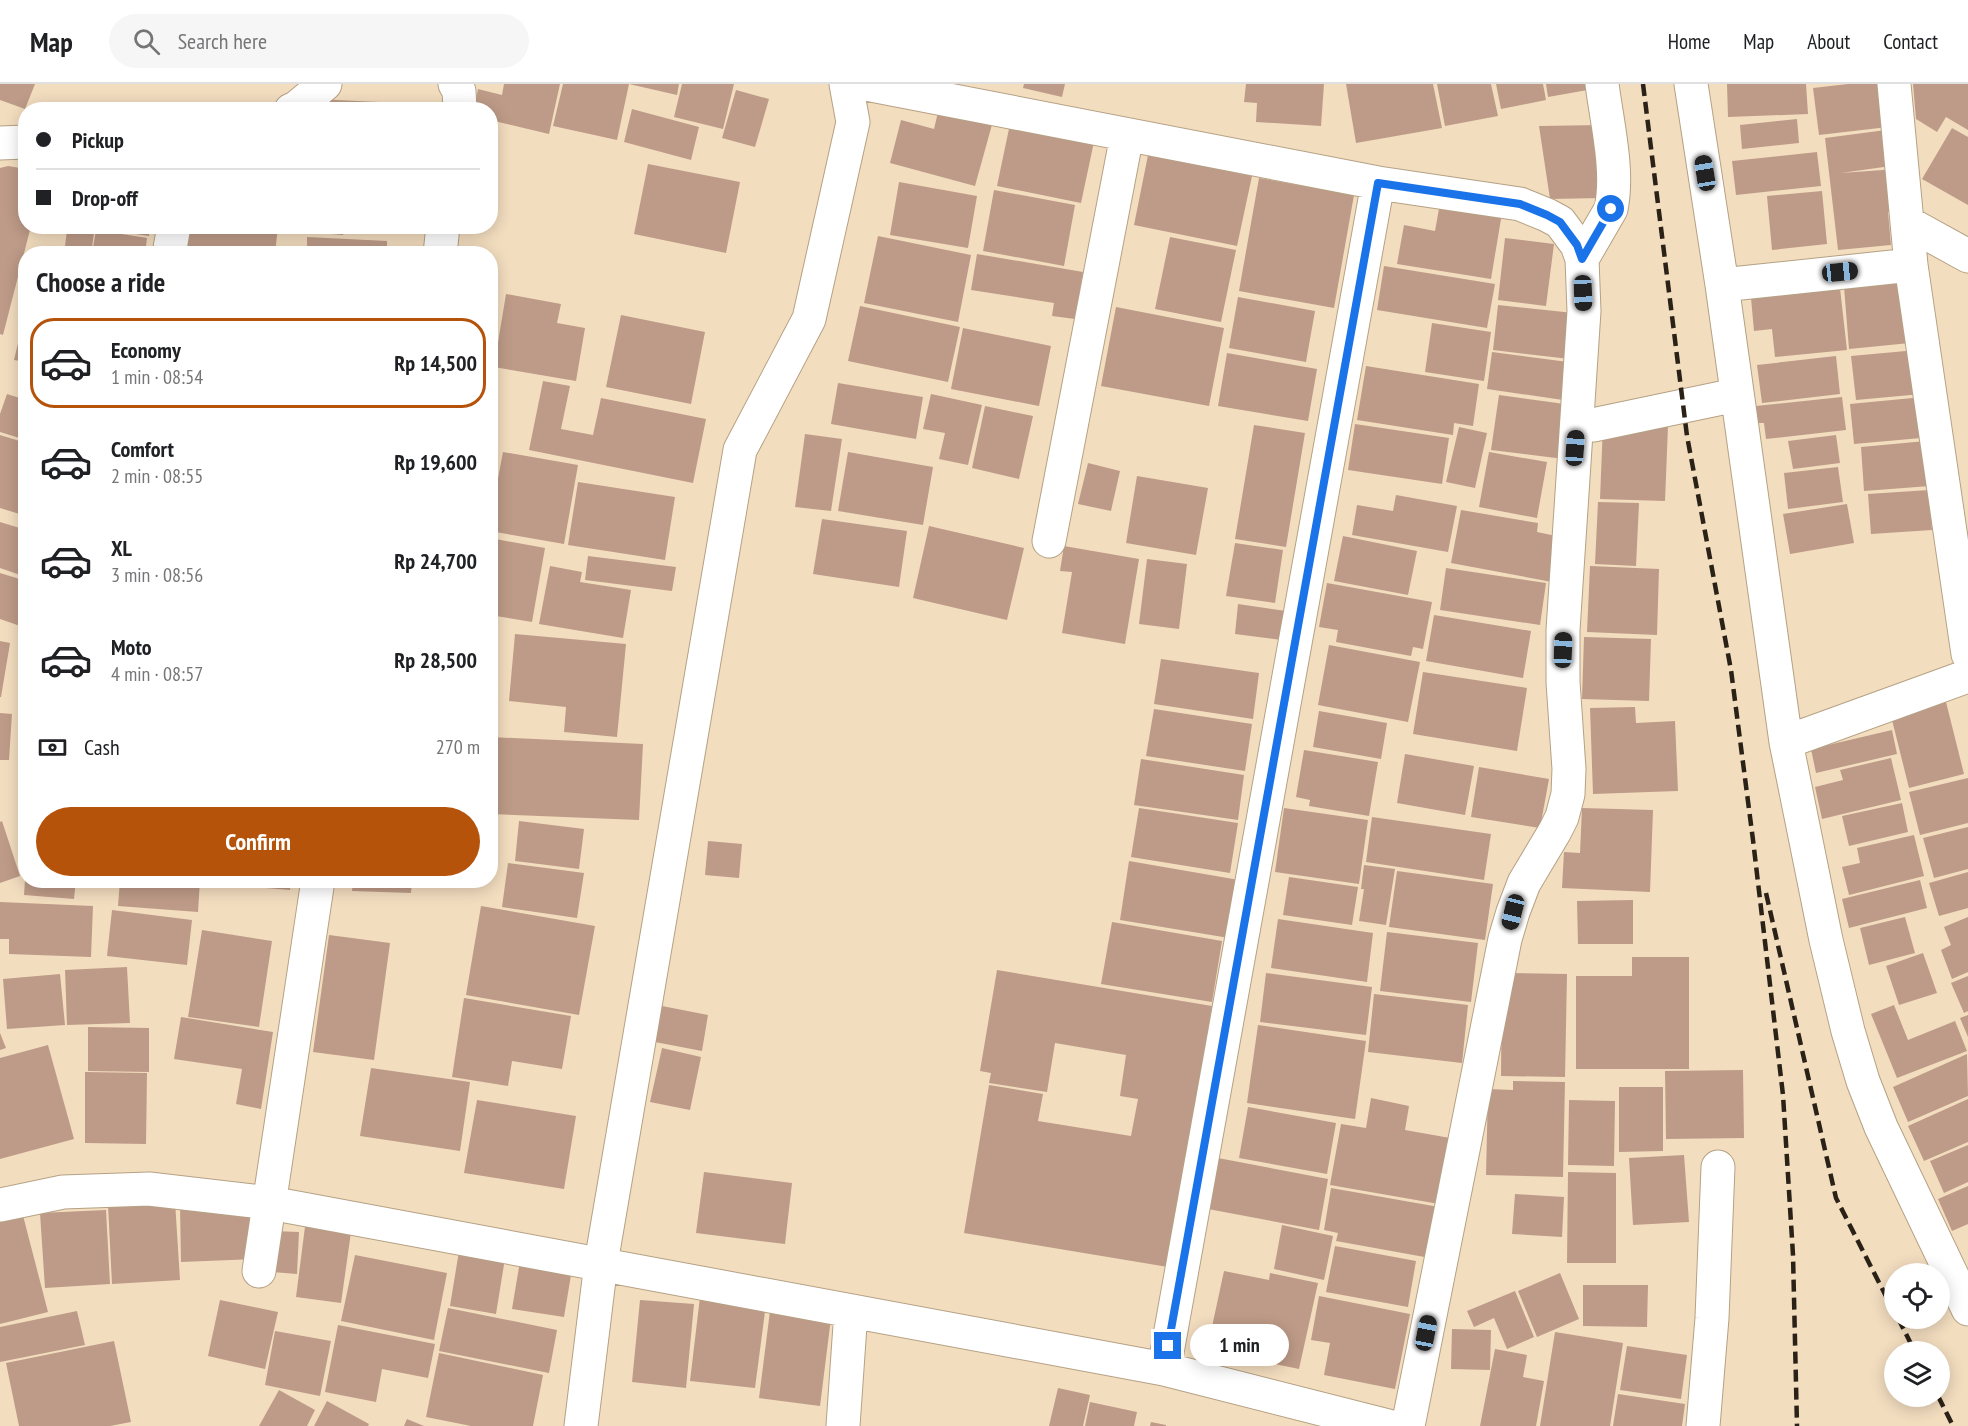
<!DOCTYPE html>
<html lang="en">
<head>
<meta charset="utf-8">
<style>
	body { margin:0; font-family:"PT Sans Narrow",sans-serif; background:#f6f6f6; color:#202124; height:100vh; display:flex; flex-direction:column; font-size:22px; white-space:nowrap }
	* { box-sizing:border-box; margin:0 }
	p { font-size:20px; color:#757577 }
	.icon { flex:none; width:33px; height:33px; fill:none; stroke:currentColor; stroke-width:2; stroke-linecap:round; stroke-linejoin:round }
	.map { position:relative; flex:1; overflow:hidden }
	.side { position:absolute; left:18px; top:162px; width:480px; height:642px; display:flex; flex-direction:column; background:#fff; border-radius:24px; box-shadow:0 3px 15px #0003 }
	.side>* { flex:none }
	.banner { position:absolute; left:18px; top:18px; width:480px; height:132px; border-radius:24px; box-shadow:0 3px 15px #0003; display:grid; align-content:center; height:132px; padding:0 18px; background:#fff }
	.tools { position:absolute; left:1884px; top:1179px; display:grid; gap:12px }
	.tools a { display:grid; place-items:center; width:66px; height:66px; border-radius:50%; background:#fff; box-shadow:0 3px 15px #0003; font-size:30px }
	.end { position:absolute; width:27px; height:27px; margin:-14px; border:8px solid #1a73e8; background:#fff; box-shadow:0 0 0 3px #fff }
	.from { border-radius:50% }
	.bubble { position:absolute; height:42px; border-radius:21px; background:#fff; box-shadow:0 3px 15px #0003; font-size:20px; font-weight:700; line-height:42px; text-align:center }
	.car { position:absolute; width:18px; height:36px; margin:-18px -9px; border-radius:8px; box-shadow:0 0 4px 2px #0007; background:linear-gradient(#222 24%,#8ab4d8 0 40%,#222 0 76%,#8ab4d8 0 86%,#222 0) }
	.banner b { display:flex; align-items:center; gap:21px; height:57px; font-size:22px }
	.banner b+b { border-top:2px solid #e0e0e0 }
	.banner i { width:15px; height:15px; background:#202124 }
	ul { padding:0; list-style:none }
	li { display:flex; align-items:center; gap:18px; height:90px; margin:0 12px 9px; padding:0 6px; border:3px solid transparent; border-radius:24px }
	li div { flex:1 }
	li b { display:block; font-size:22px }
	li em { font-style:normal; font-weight:700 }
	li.selected { border-color:#b45309 }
	li>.icon { width:54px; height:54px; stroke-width:1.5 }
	h2 { padding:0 18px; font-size:27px; line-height:72px }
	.pay { display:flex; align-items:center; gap:15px; height:66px; padding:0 18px; font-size:22px }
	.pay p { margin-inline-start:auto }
	.button { display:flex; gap:12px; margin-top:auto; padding:12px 18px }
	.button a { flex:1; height:69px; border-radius:36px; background:#b45309; color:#fff; font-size:24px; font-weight:700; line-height:69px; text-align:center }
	header { display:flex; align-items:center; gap:36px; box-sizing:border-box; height:84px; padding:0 30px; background:#fff; border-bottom:2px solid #e0e0e0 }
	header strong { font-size:28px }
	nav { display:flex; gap:33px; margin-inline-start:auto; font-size:21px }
	.search { width:420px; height:54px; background:#f6f6f6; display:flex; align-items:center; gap:15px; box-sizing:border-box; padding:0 21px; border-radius:33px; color:#757577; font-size:22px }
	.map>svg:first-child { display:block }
	.building { fill:#be9b88 }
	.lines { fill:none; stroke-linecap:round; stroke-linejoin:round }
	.street-casing { stroke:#b5a184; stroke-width:35 }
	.street { stroke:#fff; stroke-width:33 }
	.rail { stroke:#2a2117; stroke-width:4.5; stroke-dasharray:12 6; stroke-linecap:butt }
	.route { stroke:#1a73e8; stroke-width:8 }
</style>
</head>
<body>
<header>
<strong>Map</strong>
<div class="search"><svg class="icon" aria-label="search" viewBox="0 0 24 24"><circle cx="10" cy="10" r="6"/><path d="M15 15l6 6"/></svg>Search here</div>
<nav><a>Home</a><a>Map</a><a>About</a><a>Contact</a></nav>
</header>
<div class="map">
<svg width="1968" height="1342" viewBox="0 0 1968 1342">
	<rect width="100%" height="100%" fill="#f3ddbf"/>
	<path class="building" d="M0 0H35L25 25 0 16Z
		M504 0H560L549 50 490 36V26H474L478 5 502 11Z
		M563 0H629L617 56 553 42Z
		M629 0H679L677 11Z
		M682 0H734L723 45 674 33Z
		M1024 0H1065L1062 13 1023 4Z
		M1246 0H1324L1321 42 1256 38 1257 19 1244 18Z
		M1346 0H1433L1442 44 1356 59Z
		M1437 0H1491L1498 32 1445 42Z
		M1496 0H1543L1546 16 1501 25Z
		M1546 0H1599V4L1548 13Z
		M1727 0H1806L1808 30 1728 33Z
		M1848 0H1883L1888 43 1819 51 1813 4Z
		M1913 0H1968V46L1946 33 1937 48 1916 35Z
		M736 6 769 15 755 63 722 54Z
		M315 15 379 18V26H314Z
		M939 24 993 37 975 102 890 79 901 36 934 45Z
		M632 25 699 43 691 76 624 58Z
		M1011 35 1095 53 1081 119 997 102Z
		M1797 35 1799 59 1742 65 1740 41Z
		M1601 41 1602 114 1550 115 1539 42Z
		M1952 44 1968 53V121L1922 95Z
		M1886 46 1891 82 1841 89 1897 85 1901 126 1888 128 1891 161 1838 166 1825 54Z
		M1817 68 1821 102 1736 111 1732 77Z
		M1148 71 1252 92 1237 162 1134 141Z
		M648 80 740 98 726 169 634 150Z
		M8 82 26 85V142H31L3 251 0 250V84Z
		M1259 94 1354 111 1334 224 1239 207Z
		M899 98 977 112 968 164 890 151Z
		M994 106 1075 121 1064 182 983 167Z
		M1822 107 1827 160 1772 166 1767 112Z
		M1440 119 1502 129 1491 195 1397 180 1404 141 1435 147Z
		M55 142H95L91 170H64L67 146Z
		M96 142H150L149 152 96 144Z
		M182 142H278L275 170 180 169Z
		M284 142H344L343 151 284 146Z
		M96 146 147 154 145 170H92Z
		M878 152 971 171 958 238 864 219Z
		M307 153 387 157V170H307Z
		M1170 153 1236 166 1221 238 1155 225Z
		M1505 154 1554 160 1546 222 1498 216Z
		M977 170 1083 188 1075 235 1052 232 1054 219 971 206Z
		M1384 182 1495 200 1487 244 1377 226Z
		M1905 198 1910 259 1849 265 1844 203Z
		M1840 204 1847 266 1775 273 1772 245 1754 247 1751 214Z
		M490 210 498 211 492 256H490Z
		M506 210 561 220 557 239 585 244 576 297 494 283Z
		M1238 213 1315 227 1306 278 1229 264Z
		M1498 221 1583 230 1578 276 1493 266Z
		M860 222 960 243 948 298 848 277Z
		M1116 223 1224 244 1209 322 1101 302Z
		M25 230H26V278L14 276Z
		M621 231 705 248 691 320 606 303Z
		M1432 239 1491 248 1484 297 1425 288Z
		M963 244 1051 262 1039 322 951 305Z
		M1917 266 1922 310 1856 316 1851 272Z
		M1492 268 1568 278 1563 316 1487 305Z
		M1227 269 1317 285 1308 337 1218 322Z
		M1836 272 1840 310 1762 319 1757 281Z
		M1366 282 1479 300 1473 342 1454 339 1453 351 1357 336Z
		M543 297 570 302 561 345 593 351 601 314 706 335 693 399 529 366Z
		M838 299 923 313 916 355 831 340Z
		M7 310 26 316V356L0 348V330Z
		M931 310 982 321 968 381 939 375 945 349 923 345Z
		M1499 311 1572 321 1564 375 1491 366Z
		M1842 313 1846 346 1766 355 1764 339H1758L1756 322Z
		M1923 313 1921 354 1854 360 1850 320Z
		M985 322 1033 332 1019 395 972 384Z
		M1355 340 1449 354 1442 400 1348 386Z
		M1603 340 1668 342 1665 417 1600 415Z
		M1254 341 1305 349 1286 463 1235 455Z
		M1459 343 1487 349 1475 404 1446 398Z
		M805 350 842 355 831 427 795 423Z
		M0 351 26 359V432L0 424Z
		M1836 351 1840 379 1793 385 1788 357Z
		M1926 357 1930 402 1864 407 1861 363Z
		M503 368 578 381 564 460 490 447V437Z
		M848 368 933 383 923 441 838 427Z
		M1489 368 1547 378 1537 434 1479 423Z
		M1088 379 1120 387 1111 427 1078 420Z
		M1838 383 1843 418 1788 425 1784 389Z
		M490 386 496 387 492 411H490Z
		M1137 392 1208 404 1196 471 1126 459Z
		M578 398 675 413 665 476 568 461Z
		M1929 406 1932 446 1871 450 1868 410Z
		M1396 411 1457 422 1448 468 1352 451 1357 421 1393 427Z
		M1598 418 1639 419 1636 482 1595 480Z
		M1847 420 1854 459 1790 470 1783 430Z
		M1461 426 1538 439 1537 448 1561 453 1552 498 1451 479Z
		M822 435 907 447 899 503 813 490Z
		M0 438 26 446V493L0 484Z
		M929 442 1024 464 1007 536 913 514Z
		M1343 452 1417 467 1408 511 1334 497Z
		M490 454 545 464 532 538 490 531 492 493 490 492Z
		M1235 459 1283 466 1275 519 1226 512Z
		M1064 462 1139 475 1125 560 1062 549 1072 488 1060 487Z
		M588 472 676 483 672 507 585 496Z
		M1147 475 1187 480 1179 545 1139 540Z
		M550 482 582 488 580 498 631 506 623 554 539 540Z
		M1590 482 1659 485 1657 551 1587 548Z
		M1446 484 1546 499 1540 541 1440 526Z
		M0 489 26 497V544L0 535Z
		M1327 499 1432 518 1423 565 1413 563 1411 572 1336 558 1338 546 1319 543Z
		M1238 520 1286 527 1282 556 1235 550Z
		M1434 531 1531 547 1523 594 1426 577Z
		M515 550 626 560 617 653 564 648 566 623 509 617Z
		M1584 553 1651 555 1649 617 1582 615Z
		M0 557 10 559 1 613H0Z
		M1329 561 1420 578 1408 638 1318 621Z
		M1161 575 1259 589 1253 635 1154 620Z
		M1423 588 1527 604 1517 667 1413 650Z
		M1946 618 1964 690 1909 704 1891 632Z
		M1635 623 1636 639 1675 637 1678 707 1593 710 1590 624Z
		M1154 625 1252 640 1245 687 1146 672Z
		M1319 627 1387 639 1381 675 1313 663Z
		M0 629 12 630 9 676H0Z
		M1892 646 1897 670 1816 689 1811 665Z
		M490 653 643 660 639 736 490 730Z
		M1304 666 1378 678 1369 732 1309 722 1310 716 1296 713Z
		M1405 670 1474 682 1465 731 1397 719Z
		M1891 674 1901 716 1822 735 1815 703 1843 696 1840 686Z
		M1141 675 1244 691 1238 736 1134 721Z
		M1479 683 1549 695 1540 744 1471 733Z
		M1968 694V739L1920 751 1909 708Z
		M1902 719 1908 748 1849 762 1842 732Z
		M1139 724 1238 739 1230 789 1131 773Z
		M1284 724 1368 736 1359 800 1275 788Z
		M1582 724 1653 726 1650 808 1562 804 1564 768 1580 769Z
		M1372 733 1491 750 1484 796 1366 778Z
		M2 737 20 792 0 799V738Z
		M519 737 584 745 579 785 515 777Z
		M1968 743V785L1934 794 1923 754Z
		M1914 751 1924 792 1849 811 1842 783 1860 779 1857 764Z
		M708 757 742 760 739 794 705 791Z
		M1129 777 1239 796 1229 854 1120 836Z
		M508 779 584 789 577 834 502 823Z
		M1364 781 1395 785 1386 841 1359 837 1364 805H1361Z
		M1397 787 1493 800 1485 856 1389 843Z
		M1968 788V824L1939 832 1929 799Z
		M1289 793 1358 803 1352 841 1283 831Z
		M25 796H76L74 815 24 811Z
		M120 796H200L198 828 118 822Z
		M215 796H291L290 806 215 800Z
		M353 796H412L411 809 352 807Z
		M1920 796 1927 824 1849 844 1842 815Z
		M1633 816V860H1578L1577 817Z
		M0 818 93 822 91 873 9 870V855H0Z
		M481 822 595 842 579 931 466 911Z
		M112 826 192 836 187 881 107 872Z
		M1905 833 1915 869 1869 881 1860 844Z
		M1968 833V888L1952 895 1941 866 1951 861 1944 843Z
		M1278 835 1373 849 1367 898 1271 884Z
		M1112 838 1222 857 1212 918 1101 900Z
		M202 846 272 857 259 943 188 933Z
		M1387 848 1478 859 1471 918 1380 907Z
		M329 851 390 859 374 976 313 968Z
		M1923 869 1937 909 1899 921 1886 882Z
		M1632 873H1689V985H1576V892H1632Z
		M127 883 130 939 67 941 65 886Z
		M997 886 1212 922 1168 1183 964 1149 989 1001 1043 1010 1038 1037 1131 1052 1138 1015 1120 1012 1126 971 1055 959 1047 1008 989 999 991 989 980 987Z
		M1266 889 1372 903 1366 951 1260 938Z
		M1502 889 1567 890 1565 993 1501 992Z
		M60 890 65 941 7 945 3 895Z
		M1968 892V927L1964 929 1951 899Z
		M1374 910 1468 921 1462 979 1368 968Z
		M464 914 571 932 562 985 512 977 508 1002 452 993Z
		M1894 921 1908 956 1955 937 1967 967 1897 994 1871 930Z
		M662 922 708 931 702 967 655 958Z
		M1968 931V953L1960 934Z
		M181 933 273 948 261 1025 236 1020 242 985 174 975Z
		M1258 941 1366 957 1355 1035 1247 1019Z
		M88 943 149 944V988L88 987Z
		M0 949 6 964 0 966Z
		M48 961 74 1055 0 1075V974Z
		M662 964 701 973 690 1026 650 1018Z
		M1967 970 1968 1012 1908 1038 1893 1003Z
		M371 984 470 998 460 1067 360 1052Z
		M1743 986 1744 1054 1666 1055 1665 987Z
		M85 988 147 989 146 1060 85 1059Z
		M1513 997 1565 998 1563 1093 1486 1091 1488 1005 1513 1006Z
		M1619 1003H1663V1067L1619 1068Z
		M1371 1014 1409 1022 1405 1046 1450 1054 1439 1120 1330 1101 1341 1040 1366 1044Z
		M1968 1015V1058L1924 1077 1908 1042Z
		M477 1016 576 1032 564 1105 464 1089Z
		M1569 1016 1615 1017 1614 1082 1568 1081Z
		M1248 1023 1336 1039 1327 1090 1239 1074Z
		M1968 1061V1098L1944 1109 1930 1077Z
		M1684 1071 1689 1138 1633 1141 1629 1074Z
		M1218 1074 1328 1095 1319 1146 1208 1125Z
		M704 1088 792 1099 785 1160 696 1149Z
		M1568 1088 1616 1089V1179H1567Z
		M1968 1102V1140L1952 1147 1938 1115Z
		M1331 1104 1439 1123 1430 1174 1336 1157 1338 1149 1324 1146Z
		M1515 1110 1564 1113 1562 1153 1512 1150Z
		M175 1117 180 1196 112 1200 108 1121Z
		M254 1118 256 1175 181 1178 180 1121Z
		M20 1120 48 1228 0 1240V1125Z
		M106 1126 110 1200 45 1204 40 1129Z
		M306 1135 352 1141 341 1219 296 1213Z
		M1282 1141 1333 1152 1324 1196 1274 1185Z
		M273 1147 299 1148 297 1190 272 1188Z
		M460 1161 506 1168 496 1230 450 1222Z
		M1335 1162 1416 1177 1408 1223 1326 1208Z
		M355 1171 447 1189 434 1256 341 1237Z
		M521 1171 573 1179 564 1233 512 1225Z
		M1224 1187 1269 1196 1270 1189 1318 1199 1299 1285 1207 1266Z
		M1560 1189 1579 1235 1537 1253 1518 1207Z
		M1583 1201H1648L1647 1243 1583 1242Z
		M1515 1207 1534 1253 1507 1265 1494 1234 1474 1243 1467 1227Z
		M1319 1212 1410 1230 1395 1305 1324 1291 1330 1259 1311 1256Z
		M700 1213 766 1220 755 1304 690 1297Z
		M220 1216 278 1228 265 1285 208 1272Z
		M640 1216 694 1220 686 1304 632 1298Z
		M771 1219 832 1226 820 1322 759 1314Z
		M448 1224 557 1246 549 1289 439 1267Z
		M77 1227 85 1261 0 1278V1243Z
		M338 1241 435 1260 428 1294 382 1285 376 1318 325 1308Z
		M1452 1245 1491 1246 1490 1286 1451 1285Z
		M275 1247 331 1257 320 1312 265 1301Z
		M1555 1248 1623 1259 1610 1342H1540Z
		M114 1257 131 1338 110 1342H19L6 1279Z
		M1627 1262 1687 1271 1681 1315 1620 1306Z
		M1495 1265 1527 1271 1523 1293 1544 1297 1536 1342H1480Z
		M439 1269 543 1291 533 1342H471L426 1333Z
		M1058 1304 1090 1311 1083 1342H1049Z
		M279 1306 315 1326 307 1342H259Z
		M1618 1310 1685 1320 1682 1342H1613Z
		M327 1317 369 1340 368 1342H314Z
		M1090 1318 1137 1328 1134 1342H1085Z
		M407 1335 424 1342H404Z
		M1151 1338 1166 1341V1342H1150Z"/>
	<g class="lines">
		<g class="street-casing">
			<path id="street" d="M455 0 459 7 460 26
				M866 0 1378 99 1520 120 1547 131 1560 138 1577 161 1582 175 1584 227 1563 546V598L1569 685 1568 710 1562 733 1555 747 1524 799 1513 828 1505 855 1408 1342
				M1691 0 1722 201 1786 658 1826 856 1848 947 1863 997 1881 1043 1968 1225
				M1894 0 1911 181 1968 570
				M291 26 296 24 325 0
				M0 59 26 58
				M1908 139 1968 172
				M169 170 174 142
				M440 170 443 142
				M1582 175 1611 125C1619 87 1607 39 1602 0
				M1722 201 1911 181
				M1577 341H1593L1736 311
				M1049 457 1127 51
				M1786 658 1968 592
				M0 1121 63 1108 149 1105 270 1119 1164 1285 1388 1342
				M259 1187 318 796
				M1164 1285 1378 99
				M581 1342 601 1179 740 366 809 235 853 38 846 0
				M843 1342 851 1227
				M1703 1342 1712 1234 1718 1083"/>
		</g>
		<use href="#street" class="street"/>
		<path class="rail" d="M1643 0 1687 352 1731 586 1753 756 1783 1011 1793 1171 1797 1342
			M1766 809 1836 1114 1894 1228
			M1898 1234 1915 1268
			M1938 1312 1953 1342"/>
	</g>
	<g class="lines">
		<path class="route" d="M1168 1262 1378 99 1520 120 1547 131 1560 138 1577 161 1582 175 1611 125"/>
	</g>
</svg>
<div class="tools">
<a><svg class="icon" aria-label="locate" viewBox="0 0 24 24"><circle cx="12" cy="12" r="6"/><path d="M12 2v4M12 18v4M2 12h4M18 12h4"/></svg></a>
<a><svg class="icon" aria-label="layers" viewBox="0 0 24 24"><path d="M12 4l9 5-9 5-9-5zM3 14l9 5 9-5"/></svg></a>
</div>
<i class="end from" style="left:1611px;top:125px"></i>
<i class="end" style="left:1168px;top:1262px"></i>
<div class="bubble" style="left:1190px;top:1240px;width:99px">1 min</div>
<i class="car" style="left:1705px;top:89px;rotate:351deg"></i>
<i class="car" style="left:1840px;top:188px;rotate:84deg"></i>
<i class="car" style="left:1583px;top:209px;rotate:178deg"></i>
<i class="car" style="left:1575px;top:364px;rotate:4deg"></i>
<i class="car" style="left:1563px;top:566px;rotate:2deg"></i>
<i class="car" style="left:1513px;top:828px;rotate:194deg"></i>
<i class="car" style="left:1426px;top:1249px;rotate:11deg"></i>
<div class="banner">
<b><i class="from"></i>Pickup</b>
<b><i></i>Drop-off</b>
</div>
<section class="side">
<h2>Choose a ride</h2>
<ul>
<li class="selected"><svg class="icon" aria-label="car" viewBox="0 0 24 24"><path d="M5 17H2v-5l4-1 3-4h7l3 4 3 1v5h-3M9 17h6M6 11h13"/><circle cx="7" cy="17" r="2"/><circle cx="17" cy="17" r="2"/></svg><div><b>Economy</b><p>1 min · 08:54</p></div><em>Rp 14,500</em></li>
<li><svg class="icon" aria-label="car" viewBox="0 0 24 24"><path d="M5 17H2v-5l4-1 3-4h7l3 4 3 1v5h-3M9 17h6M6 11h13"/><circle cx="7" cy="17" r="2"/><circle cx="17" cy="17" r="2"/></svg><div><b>Comfort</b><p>2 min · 08:55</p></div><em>Rp 19,600</em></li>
<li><svg class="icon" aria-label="car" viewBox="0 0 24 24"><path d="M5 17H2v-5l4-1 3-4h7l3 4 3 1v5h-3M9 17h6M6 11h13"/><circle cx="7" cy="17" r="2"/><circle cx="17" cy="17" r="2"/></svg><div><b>XL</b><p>3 min · 08:56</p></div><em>Rp 24,700</em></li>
<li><svg class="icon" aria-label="car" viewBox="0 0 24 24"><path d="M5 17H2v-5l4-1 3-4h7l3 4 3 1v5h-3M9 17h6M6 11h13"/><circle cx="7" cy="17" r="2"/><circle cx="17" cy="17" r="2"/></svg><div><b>Moto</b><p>4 min · 08:57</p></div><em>Rp 28,500</em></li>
</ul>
<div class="pay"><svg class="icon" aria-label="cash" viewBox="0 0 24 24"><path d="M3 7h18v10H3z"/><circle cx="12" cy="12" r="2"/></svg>Cash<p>270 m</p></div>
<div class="button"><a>Confirm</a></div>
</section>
</div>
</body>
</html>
